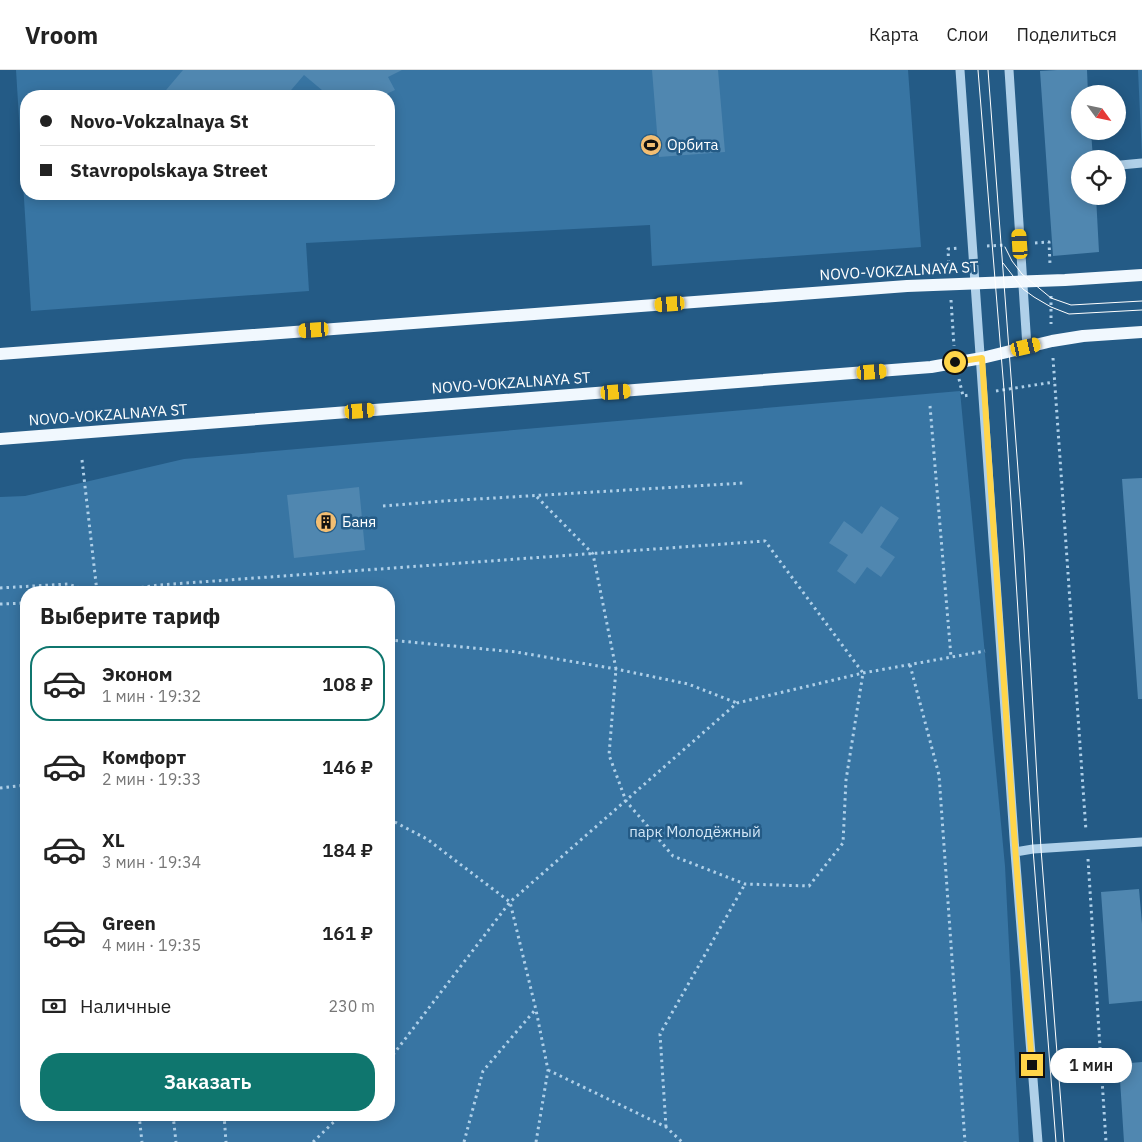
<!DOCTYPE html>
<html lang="ru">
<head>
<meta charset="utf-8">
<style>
	body { margin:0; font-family:"IBM Plex Sans",sans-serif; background:#f2f2f2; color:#222; height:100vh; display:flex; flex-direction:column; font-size:19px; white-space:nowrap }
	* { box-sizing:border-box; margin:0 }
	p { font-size:16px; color:#767676 }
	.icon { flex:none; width:28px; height:28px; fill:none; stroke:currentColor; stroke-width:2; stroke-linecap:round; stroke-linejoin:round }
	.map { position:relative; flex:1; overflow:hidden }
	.side { position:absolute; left:20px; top:516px; width:375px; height:535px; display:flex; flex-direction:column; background:#fff; border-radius:20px; box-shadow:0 2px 12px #0003 }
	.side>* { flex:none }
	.top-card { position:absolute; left:20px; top:20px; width:375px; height:110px; border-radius:20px; box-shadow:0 2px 12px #0003; display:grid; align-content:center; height:110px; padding:0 20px; background:#fff }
	.needle { width:32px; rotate:123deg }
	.fabs { position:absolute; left:1071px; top:15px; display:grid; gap:10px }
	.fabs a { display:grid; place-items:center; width:55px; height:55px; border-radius:50%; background:#fff; box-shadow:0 2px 12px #0003; font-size:25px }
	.end { position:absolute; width:22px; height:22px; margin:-11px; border:6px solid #ffd54a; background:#111; box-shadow:0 0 0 2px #111 }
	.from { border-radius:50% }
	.bubble { position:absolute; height:35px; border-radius:18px; background:#fff; box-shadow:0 2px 12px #0003; font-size:16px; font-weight:600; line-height:35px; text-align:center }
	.car { position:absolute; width:15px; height:30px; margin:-15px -8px; border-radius:6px; box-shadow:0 0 4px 1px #0007; background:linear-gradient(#f5c518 24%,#345 0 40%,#f5c518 0 76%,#345 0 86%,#f5c518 0) }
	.top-card b { display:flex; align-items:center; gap:18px; height:48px; font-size:19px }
	.top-card b+b { border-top:1px solid #e0e0e0 }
	.top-card i { width:12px; height:12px; background:#222 }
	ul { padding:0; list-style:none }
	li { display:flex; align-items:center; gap:15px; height:75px; margin:0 10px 8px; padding:0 10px; border:2px solid transparent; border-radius:20px }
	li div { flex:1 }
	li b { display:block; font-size:19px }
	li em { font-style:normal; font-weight:600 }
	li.current { border-color:#0f766e }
	li>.icon { width:45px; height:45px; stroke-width:1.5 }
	h2 { padding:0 20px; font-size:22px; line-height:60px }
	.pay { display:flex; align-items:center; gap:12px; height:55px; padding:0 20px; font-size:19px }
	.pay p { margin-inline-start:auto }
	.cta { display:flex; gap:10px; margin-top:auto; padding:10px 20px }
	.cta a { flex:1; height:58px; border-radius:20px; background:#0f766e; color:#fff; font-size:20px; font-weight:600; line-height:58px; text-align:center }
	header { display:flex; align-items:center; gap:30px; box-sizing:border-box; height:70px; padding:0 25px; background:#fff; border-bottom:1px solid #e0e0e0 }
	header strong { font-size:24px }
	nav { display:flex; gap:28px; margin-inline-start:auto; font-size:18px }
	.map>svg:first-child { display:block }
	.green { fill:#3875a3; fill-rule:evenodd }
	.building { fill:#5087b0 }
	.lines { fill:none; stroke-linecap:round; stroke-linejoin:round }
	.path { stroke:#afd0e9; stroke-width:3; stroke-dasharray:2.5 4; stroke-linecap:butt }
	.minor { stroke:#afd0e9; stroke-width:9 }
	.major { stroke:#f1f8fe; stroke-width:12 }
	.tram { stroke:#fff; stroke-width:1 }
	.route { stroke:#ffd54a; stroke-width:6 }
	.labels { text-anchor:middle; stroke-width:5; stroke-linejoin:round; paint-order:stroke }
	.poi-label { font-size:15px; fill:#fff; stroke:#245b86; text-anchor:start }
	.street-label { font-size:15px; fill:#fff; stroke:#245b86 }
	.park-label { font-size:15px; fill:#d3e7f7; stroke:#245b86 }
</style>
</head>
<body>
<header>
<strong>Vroom</strong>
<nav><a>Карта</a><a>Слои</a><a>Поделиться</a></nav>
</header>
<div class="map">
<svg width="1142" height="1072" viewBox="0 0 1142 1072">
	<rect width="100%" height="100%" fill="#245b86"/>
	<path class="green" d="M16 0H908L921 177 652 196 650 155 306 173 309 221 31 241ZM26 26H389V124H26Z
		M1138 0H1142V87Z
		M960 321 1005 796 1019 1072H0V427L25 426 184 389ZM26 522H389V1045H26Z"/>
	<path class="building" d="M183 0H402L388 7 395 20 382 26H355L354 25 351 26H329L304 5 286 26H161Z
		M652 0H718L725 82 659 87Z
		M1057 0H1087L1088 24H1080V61H1091L1093 89H1080V126H1096L1099 182 1053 186 1040 1Z
		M1142 408V629H1138L1122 409Z
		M359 417 365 480 294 488 287 425Z
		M881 436 899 448 880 477 895 487 881 507 867 497 855 514 837 501 848 485 829 473 844 451 862 464Z
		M1139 819 1142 854V931L1109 934 1101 822Z
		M1142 992V1072H1124L1119 994Z"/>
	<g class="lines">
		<path class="path" d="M1035 173 1049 172 1050 194
			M987 176 1006 175
			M949 199 948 179 959 178
			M1051 226V254
			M951 230 954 276
			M1053 288 1086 761
			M959 309 963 326 970 325
			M996 321 1054 312
			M930 336 951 587
			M82 390 97 522
			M383 436 444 431 744 413
			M0 518 68 514 92 522
			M109 522 159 515 765 471 863 603 846 710 843 773 809 816 745 814 673 786 626 731 609 685 616 599 593 484 535 425
			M0 534 26 533
			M389 570 516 582 616 599 688 614 737 633
			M910 595 939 705 965 1072
			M0 718 26 715
			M389 749 427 769 510 832 536 940 548 1000 536 1072
			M1088 789 1106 1072
			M389 990 510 832 737 633 863 603 985 581
			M548 1000 666 1057 682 1072
			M139 1045 142 1072
			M173 1045 176 1072
			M224 1045 226 1072
			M666 1057 660 964 745 814
			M313 1072 341 1045
			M464 1072 483 1001 535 940"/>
		<path class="minor" d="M960 0 1015 782 1038 1072
			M1009 0 1027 277
			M1121 95 1142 93
			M1015 782 1033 779 1142 772"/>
		<path class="major" d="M0 284 907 216 1065 210 1142 205
			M0 369 931 297 982 288 1052 271 1083 266 1142 262"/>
		<path class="tram" d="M978 0 1004 320 1033 779 1056 1072
			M988 0 1024 480 1041 779 1064 1072
			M1005 177 1012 191 1022 204 1051 228 1071 235 1142 231
			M1003 193 1023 219 1034 227 1051 237 1069 244 1142 240"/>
	</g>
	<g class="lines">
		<path class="route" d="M955 292 982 288 1014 763 1032 995"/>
	</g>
	<defs>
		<g id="stadium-disc" transform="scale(1.125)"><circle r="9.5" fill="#f3be72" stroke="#245b86"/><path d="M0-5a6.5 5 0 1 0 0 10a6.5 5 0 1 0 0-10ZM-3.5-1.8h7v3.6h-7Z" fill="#111"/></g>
		<g id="building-disc" transform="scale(1.125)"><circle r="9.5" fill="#f3be72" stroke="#245b86"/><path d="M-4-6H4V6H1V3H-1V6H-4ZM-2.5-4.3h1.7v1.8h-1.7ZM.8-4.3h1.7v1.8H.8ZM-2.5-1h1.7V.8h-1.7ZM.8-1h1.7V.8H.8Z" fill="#111"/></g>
	</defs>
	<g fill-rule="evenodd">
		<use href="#stadium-disc" x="651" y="75"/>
		<use href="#building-disc" x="326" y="452"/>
	</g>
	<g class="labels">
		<g class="poi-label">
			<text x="667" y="80">Орбита</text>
			<text x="342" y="457">Баня</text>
		</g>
		<g class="street-label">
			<text transform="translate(899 201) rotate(-3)" y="5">NOVO-VOKZALNAYA ST</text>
			<text transform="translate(511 313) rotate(-4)" y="5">NOVO-VOKZALNAYA ST</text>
			<text transform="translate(108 345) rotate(-4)" y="5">NOVO-VOKZALNAYA ST</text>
		</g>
		<g class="park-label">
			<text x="695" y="767">парк Молодёжный</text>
		</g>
	</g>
</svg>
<div class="fabs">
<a><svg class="needle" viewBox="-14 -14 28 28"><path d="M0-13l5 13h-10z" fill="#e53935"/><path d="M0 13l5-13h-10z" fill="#767676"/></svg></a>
<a><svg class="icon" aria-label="locate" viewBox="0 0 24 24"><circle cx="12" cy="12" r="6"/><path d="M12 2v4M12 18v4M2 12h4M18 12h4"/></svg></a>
</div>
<i class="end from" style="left:955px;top:292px"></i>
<i class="end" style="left:1032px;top:995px"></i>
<div class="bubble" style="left:1050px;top:978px;width:82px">1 мин</div>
<i class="car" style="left:1020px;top:174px;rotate:356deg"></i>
<i class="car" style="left:670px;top:234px;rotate:266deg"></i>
<i class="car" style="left:314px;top:260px;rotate:266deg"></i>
<i class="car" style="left:1026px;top:277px;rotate:77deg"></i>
<i class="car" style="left:872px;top:302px;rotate:86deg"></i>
<i class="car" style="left:616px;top:322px;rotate:86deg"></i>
<i class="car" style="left:360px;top:341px;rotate:86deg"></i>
<div class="top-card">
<b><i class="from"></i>Novo-Vokzalnaya St</b>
<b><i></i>Stavropolskaya Street</b>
</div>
<section class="side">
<h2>Выберите тариф</h2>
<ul>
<li class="current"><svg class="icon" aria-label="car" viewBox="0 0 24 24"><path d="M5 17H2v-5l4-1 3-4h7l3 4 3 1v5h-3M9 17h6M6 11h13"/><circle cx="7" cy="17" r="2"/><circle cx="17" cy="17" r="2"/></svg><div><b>Эконом</b><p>1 мин · 19:32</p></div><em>108 ₽</em></li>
<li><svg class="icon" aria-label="car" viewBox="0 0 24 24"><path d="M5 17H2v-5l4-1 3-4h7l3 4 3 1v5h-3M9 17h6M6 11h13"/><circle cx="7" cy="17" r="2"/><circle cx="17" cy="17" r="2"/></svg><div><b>Комфорт</b><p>2 мин · 19:33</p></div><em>146 ₽</em></li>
<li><svg class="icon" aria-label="car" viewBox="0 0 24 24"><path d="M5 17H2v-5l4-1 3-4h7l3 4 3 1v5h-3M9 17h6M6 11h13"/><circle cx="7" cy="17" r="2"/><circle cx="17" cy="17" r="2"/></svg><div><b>XL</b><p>3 мин · 19:34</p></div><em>184 ₽</em></li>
<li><svg class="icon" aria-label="car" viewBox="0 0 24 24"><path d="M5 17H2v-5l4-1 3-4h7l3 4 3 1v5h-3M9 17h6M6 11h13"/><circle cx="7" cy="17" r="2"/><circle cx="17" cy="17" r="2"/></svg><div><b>Green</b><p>4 мин · 19:35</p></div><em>161 ₽</em></li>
</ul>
<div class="pay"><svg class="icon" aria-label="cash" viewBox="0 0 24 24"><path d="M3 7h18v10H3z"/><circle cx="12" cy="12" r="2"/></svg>Наличные<p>230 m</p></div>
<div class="cta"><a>Заказать</a></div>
</section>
</div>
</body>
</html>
